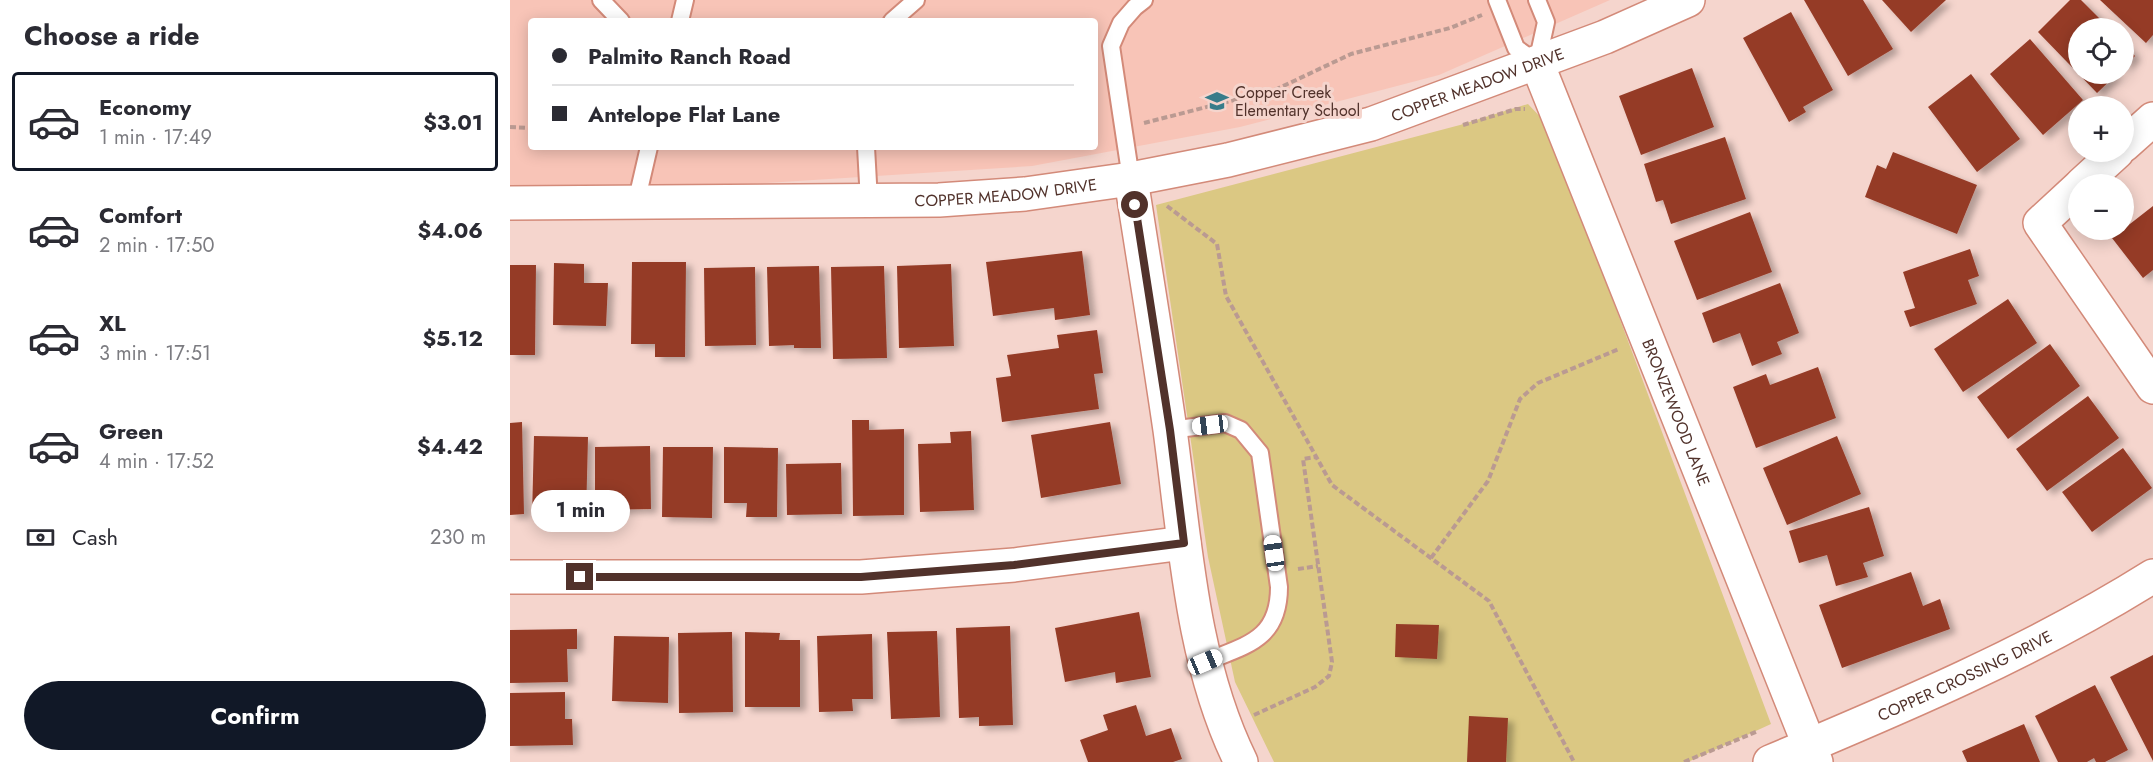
<!DOCTYPE html>
<html lang="en">
<head>
<meta charset="utf-8">
<style>
	body { margin:0; font-family:Jost,sans-serif; background:#f7f7f7; color:#2b2b33; height:100vh; display:flex; flex-direction:column; font-size:22px; white-space:nowrap }
	* { box-sizing:border-box; margin:0 }
	p { font-size:20px; color:#7c7c81 }
	.icon { flex:none; width:33px; height:33px; fill:none; stroke:currentColor; stroke-width:2; stroke-linecap:round; stroke-linejoin:round }
	.map { position:relative; flex:1; overflow:hidden }
	.panel { display:flex; flex-direction:column; background:#fff; width:510px }
	.panel>* { flex:none }
	.banner { position:absolute; left:18px; top:18px; width:570px; height:132px; border-radius:6px; box-shadow:0 3px 15px #0003; display:grid; align-content:center; height:132px; padding:0 24px; background:#fff }
	.buttons { position:absolute; left:1558px; top:18px; display:grid; gap:12px }
	.buttons a { display:grid; place-items:center; width:66px; height:66px; border-radius:50%; background:#fff; box-shadow:0 3px 15px #0003; font-size:30px }
	.end { position:absolute; width:27px; height:27px; margin:-14px; border:8px solid #51322b; background:#fff; box-shadow:0 0 0 3px #fff }
	.from { border-radius:50% }
	.bubble { position:absolute; height:42px; border-radius:21px; background:#fff; box-shadow:0 3px 15px #0003; font-size:20px; font-weight:700; line-height:42px; text-align:center }
	.car { position:absolute; width:18px; height:36px; margin:-18px -9px; border-radius:8px; box-shadow:0 0 4px 2px #0007; background:linear-gradient(#fff 24%,#345 0 40%,#fff 0 76%,#345 0 86%,#fff 0) }
	.banner b { display:flex; align-items:center; gap:21px; height:57px; font-size:22px }
	.banner b+b { border-top:2px solid #e1e1e2 }
	.banner i { width:15px; height:15px; background:#2b2b33 }
	ul { padding:0; list-style:none }
	li { display:flex; align-items:center; gap:18px; height:99px; margin:0 12px 9px; padding:0 12px; border:3px solid transparent; border-radius:6px }
	li div { flex:1 }
	li b { display:block; font-size:22px }
	li em { font-style:normal; font-weight:700 }
	li.active { border-color:#111827 }
	li>.icon { width:54px; height:54px; stroke-width:1.5 }
	h2 { padding:0 24px; font-size:27px; line-height:72px }
	.pay { display:flex; align-items:center; gap:15px; height:66px; padding:0 24px; font-size:22px }
	.pay p { margin-inline-start:auto }
	.cta { display:flex; gap:12px; margin-top:auto; padding:12px 24px }
	.cta a { flex:1; height:69px; border-radius:36px; background:#111827; color:#fff; font-size:24px; font-weight:700; line-height:69px; text-align:center }
	main { display:flex; flex:1; min-height:0 }
	.map>svg:first-child { display:block }
	.built { fill:#f8c4b7; fill-rule:evenodd }
	.green { fill:#dbc883 }
	.building { fill:#953b27; filter:url(#shadow) }
	.lines { fill:none; stroke-linecap:round; stroke-linejoin:round }
	.service-casing { stroke:#d38a79; stroke-width:20 }
	.minor-casing { stroke:#d38a79; stroke-width:36 }
	.path { stroke:#ba9a92; stroke-width:4; stroke-dasharray:6 3; stroke-linecap:butt }
	.service { stroke:#fff; stroke-width:16 }
	.minor { stroke:#fff; stroke-width:33 }
	.route { stroke:#51322b; stroke-width:8 }
	.labels { text-anchor:middle; stroke-width:6; stroke-linejoin:round; paint-order:stroke }
	.street-label { font-size:16px; fill:#51322b; stroke:#f5d5cd }
	.poi-label { font-size:16px; fill:#51322b; stroke:#f5d5cd; text-anchor:start }
</style>
</head>
<body>
<main>
<section class="panel">
<h2>Choose a ride</h2>
<ul>
<li class="active"><svg class="icon" aria-label="car" viewBox="0 0 24 24"><path d="M5 17H2v-5l4-1 3-4h7l3 4 3 1v5h-3M9 17h6M6 11h13"/><circle cx="7" cy="17" r="2"/><circle cx="17" cy="17" r="2"/></svg><div><b>Economy</b><p>1 min · 17:49</p></div><em>$3.01</em></li>
<li><svg class="icon" aria-label="car" viewBox="0 0 24 24"><path d="M5 17H2v-5l4-1 3-4h7l3 4 3 1v5h-3M9 17h6M6 11h13"/><circle cx="7" cy="17" r="2"/><circle cx="17" cy="17" r="2"/></svg><div><b>Comfort</b><p>2 min · 17:50</p></div><em>$4.06</em></li>
<li><svg class="icon" aria-label="car" viewBox="0 0 24 24"><path d="M5 17H2v-5l4-1 3-4h7l3 4 3 1v5h-3M9 17h6M6 11h13"/><circle cx="7" cy="17" r="2"/><circle cx="17" cy="17" r="2"/></svg><div><b>XL</b><p>3 min · 17:51</p></div><em>$5.12</em></li>
<li><svg class="icon" aria-label="car" viewBox="0 0 24 24"><path d="M5 17H2v-5l4-1 3-4h7l3 4 3 1v5h-3M9 17h6M6 11h13"/><circle cx="7" cy="17" r="2"/><circle cx="17" cy="17" r="2"/></svg><div><b>Green</b><p>4 min · 17:52</p></div><em>$4.42</em></li>
</ul>
<div class="pay"><svg class="icon" aria-label="cash" viewBox="0 0 24 24"><path d="M3 7h18v10H3z"/><circle cx="12" cy="12" r="2"/></svg>Cash<p>230 m</p></div>
<div class="cta"><a>Confirm</a></div>
</section>
<div class="map">
<svg width="1643" height="762" viewBox="0 0 1643 762">
	<defs>
		<filter id="shadow"><feDropShadow dx="6" dy="4" stdDeviation="3" flood-color="#0004"/></filter>
	</defs>
	<rect width="100%" height="100%" fill="#f5d5cd"/>
	<path class="built" d="M0 0H1100L929 75 730 127 522 166 242 184 0 186ZM21 21H585V147H21Z"/>
	<path class="green" d="M1018 104 1037 124 1261 724 1178 762H764L725 682 698 557 646 205 950 125Z"/>
	<path class="building" d="M1294 0H1353L1383 49 1338 76Z
		M1372 0H1436L1401 32Z
		M1560 0H1571L1599 28H1569V74H1607L1587 93 1528 32Z
		M1590 0H1643V35L1636 43Z
		M1281 12 1323 90 1293 107 1296 112 1279 122 1233 38Z
		M1520 39 1573 100 1533 135 1480 74Z
		M1614 44 1625 56 1614 67Z
		M1182 68 1204 127 1131 155 1109 96Z
		M1461 74 1510 139 1467 172 1418 107Z
		M1215 137 1236 199 1161 224 1153 200 1146 202 1134 164Z
		M1383 152 1467 185 1447 234 1355 197 1367 165 1376 169Z
		M1643 206V270L1633 278 1602 238Z
		M1240 212 1262 272 1187 300 1164 241Z
		M1460 249 1469 276 1458 280 1467 304 1400 327 1394 311 1405 308 1393 272Z
		M572 251 580 315 545 320 544 308 483 316 476 262Z
		M122 262H176L175 357H145V344H121Z
		M44 263 74 264V283H98L96 326 43 325Z
		M441 264 444 346 389 348 387 266Z
		M0 265H26L25 355H0Z
		M309 266 311 348H284V345L259 346 257 267Z
		M374 266 377 358 323 359 321 267Z
		M245 267 246 345 195 346 194 268Z
		M1270 283 1289 333 1267 342 1272 354 1242 366 1230 333 1203 343 1192 313Z
		M1498 299 1527 343 1453 392 1424 349Z
		M587 330 593 373 584 374 589 409 492 422 486 378 501 376 497 355 549 348 547 335Z
		M1540 344 1570 386 1498 439 1467 397Z
		M1308 367 1326 418 1246 448 1223 387 1256 374 1260 385Z
		M1578 396 1609 438 1537 491 1506 449Z
		M342 420H359V430L394 429V515L343 516Z
		M12 422 14 514 0 515V423Z
		M600 422 611 484 531 498 521 435Z
		M461 431 464 510 410 512 408 444 441 443 440 432Z
		M24 436 78 437 76 517 22 516Z
		M1327 436 1351 494 1277 525 1253 468Z
		M140 446 141 509 85 510V447Z
		M153 447H203L202 518 152 517Z
		M214 447 268 448 267 517H236L237 503H214Z
		M1613 448 1642 488 1582 532 1552 492Z
		M331 463 332 514 277 515 276 464Z
		M1359 507 1374 556 1353 563 1358 577 1326 586 1317 555 1289 563 1279 531Z
		M1401 572 1413 606 1430 599 1440 629 1332 668 1309 605Z
		M629 612 641 677 606 683 605 672 555 682 545 628Z
		M886 624 929 625 927 659 885 657Z
		M500 626 503 725 469 726V717L449 718 446 628Z
		M67 629V649H57L58 682 0 683V630Z
		M427 631 430 717 381 719 377 632Z
		M222 632 223 712 169 713 168 633Z
		M235 632 270 633 269 640H290V707H235Z
		M362 634 363 699H342L343 711 309 712 307 636Z
		M104 636 159 637 158 703 102 701Z
		M1643 655V761L1600 677Z
		M1585 685 1618 750 1595 762H1586L1584 758 1577 762H1548L1525 716Z
		M55 692V719H62L63 745 0 746V693Z
		M626 705 636 736 661 728 672 759 663 762H578L570 740 598 730 593 715Z
		M959 716 998 718 996 762H957Z
		M1514 724 1530 762H1457L1452 751Z"/>
	<g class="lines">
		<g class="service-casing">
			<path id="service" d="M91 0 111 21
				M987 0 1006 48 1027 63 1036 22 1027 0
				M170 21 175 0
				M382 21 406 0
				M356 147 359 201
				M621 179 601 46 611 23 625 7 634 0
				M126 203 139 147
				M660 430 715 423 731 430 750 453 769 587C769 640 736 645 695 662"/>
		</g>
		<g class="minor-casing">
			<g id="minor">
				<path id="s1" d="M1027 63 1306 762"/>
				<path d="M1614 145 1643 119"/>
				<path d="M621 179C634 263 648 347 660 430 675 540 681 661 731 762"/>
				<path d="M1572 184 1607 152"/>
				<path d="M1569 187 1530 223 1643 387"/>
				<path id="s2" d="M0 203 429 200 515 194 621 179 718 160 861 124 1095 37 1178 0"/>
				<path d="M0 577H351L504 565 674 543"/>
				<path id="s3" d="M1260 762C1391 707 1522 652 1643 576"/>
			</g>
		</g>
		<path class="path" d="M634 123 767 89 841 54 940 28 972 15
			M953 125 1006 109H1015
			M0 127 21 128
			M657 206 707 244 716 296 822 485 979 601 1064 762
			M921 558 978 481 1010 399 1028 383 1109 349
			M788 569 808 566
			M744 715 805 687 819 676 822 662 793 459 806 457
			M1174 762 1248 731"/>
		<use href="#service" class="service"/>
		<use href="#minor" class="minor"/>
	</g>
	<g class="lines">
		<path class="route" d="M70 577H351L504 565 674 543 660 430 625 205"/>
	</g>
	<defs>
		<g id="school-bare" transform="scale(1.8)"><path d="M0-5L7-2L0 1L-7-2ZM-4 1L0 2.5L4 1V4Q0 6-4 4Z" fill="#377c8a" stroke="#f5d5cd" stroke-width="2.5" paint-order="stroke"/></g>
	</defs>
	<g fill-rule="evenodd">
		<use href="#school-bare" x="707" y="101"/>
	</g>
	<g class="labels">
		<g class="street-label">
			<text dy="6" stroke="none"><textPath href="#s2" startOffset="982">COPPER MEADOW DRIVE</textPath></text>
			<text dy="6" stroke="none"><textPath href="#s2" startOffset="496">COPPER MEADOW DRIVE</textPath></text>
			<text dy="6" stroke="none"><textPath href="#s1" startOffset="376">BRONZEWOOD LANE</textPath></text>
			<text dy="6" stroke="none"><textPath href="#s3" startOffset="213">COPPER CROSSING DRIVE</textPath></text>
		</g>
		<g class="poi-label">
			<text x="725" y="98">Copper Creek<tspan x="725" dy="18">Elementary School</tspan></text>
		</g>
	</g>
</svg>
<div class="buttons">
<a><svg class="icon" aria-label="locate" viewBox="0 0 24 24"><circle cx="12" cy="12" r="6"/><path d="M12 2v4M12 18v4M2 12h4M18 12h4"/></svg></a>
<a>+</a>
<a>−</a>
</div>
<i class="end from" style="left:625px;top:205px"></i>
<i class="end" style="left:70px;top:577px"></i>
<div class="bubble" style="left:21px;top:490px;width:99px">1 min</div>
<i class="car" style="left:700px;top:425px;rotate:263deg"></i>
<i class="car" style="left:764px;top:553px;rotate:352deg"></i>
<i class="car" style="left:695px;top:662px;rotate:67deg"></i>
<div class="banner">
<b><i class="from"></i>Palmito Ranch Road</b>
<b><i></i>Antelope Flat Lane</b>
</div>
</div>
</main>
</body>
</html>
